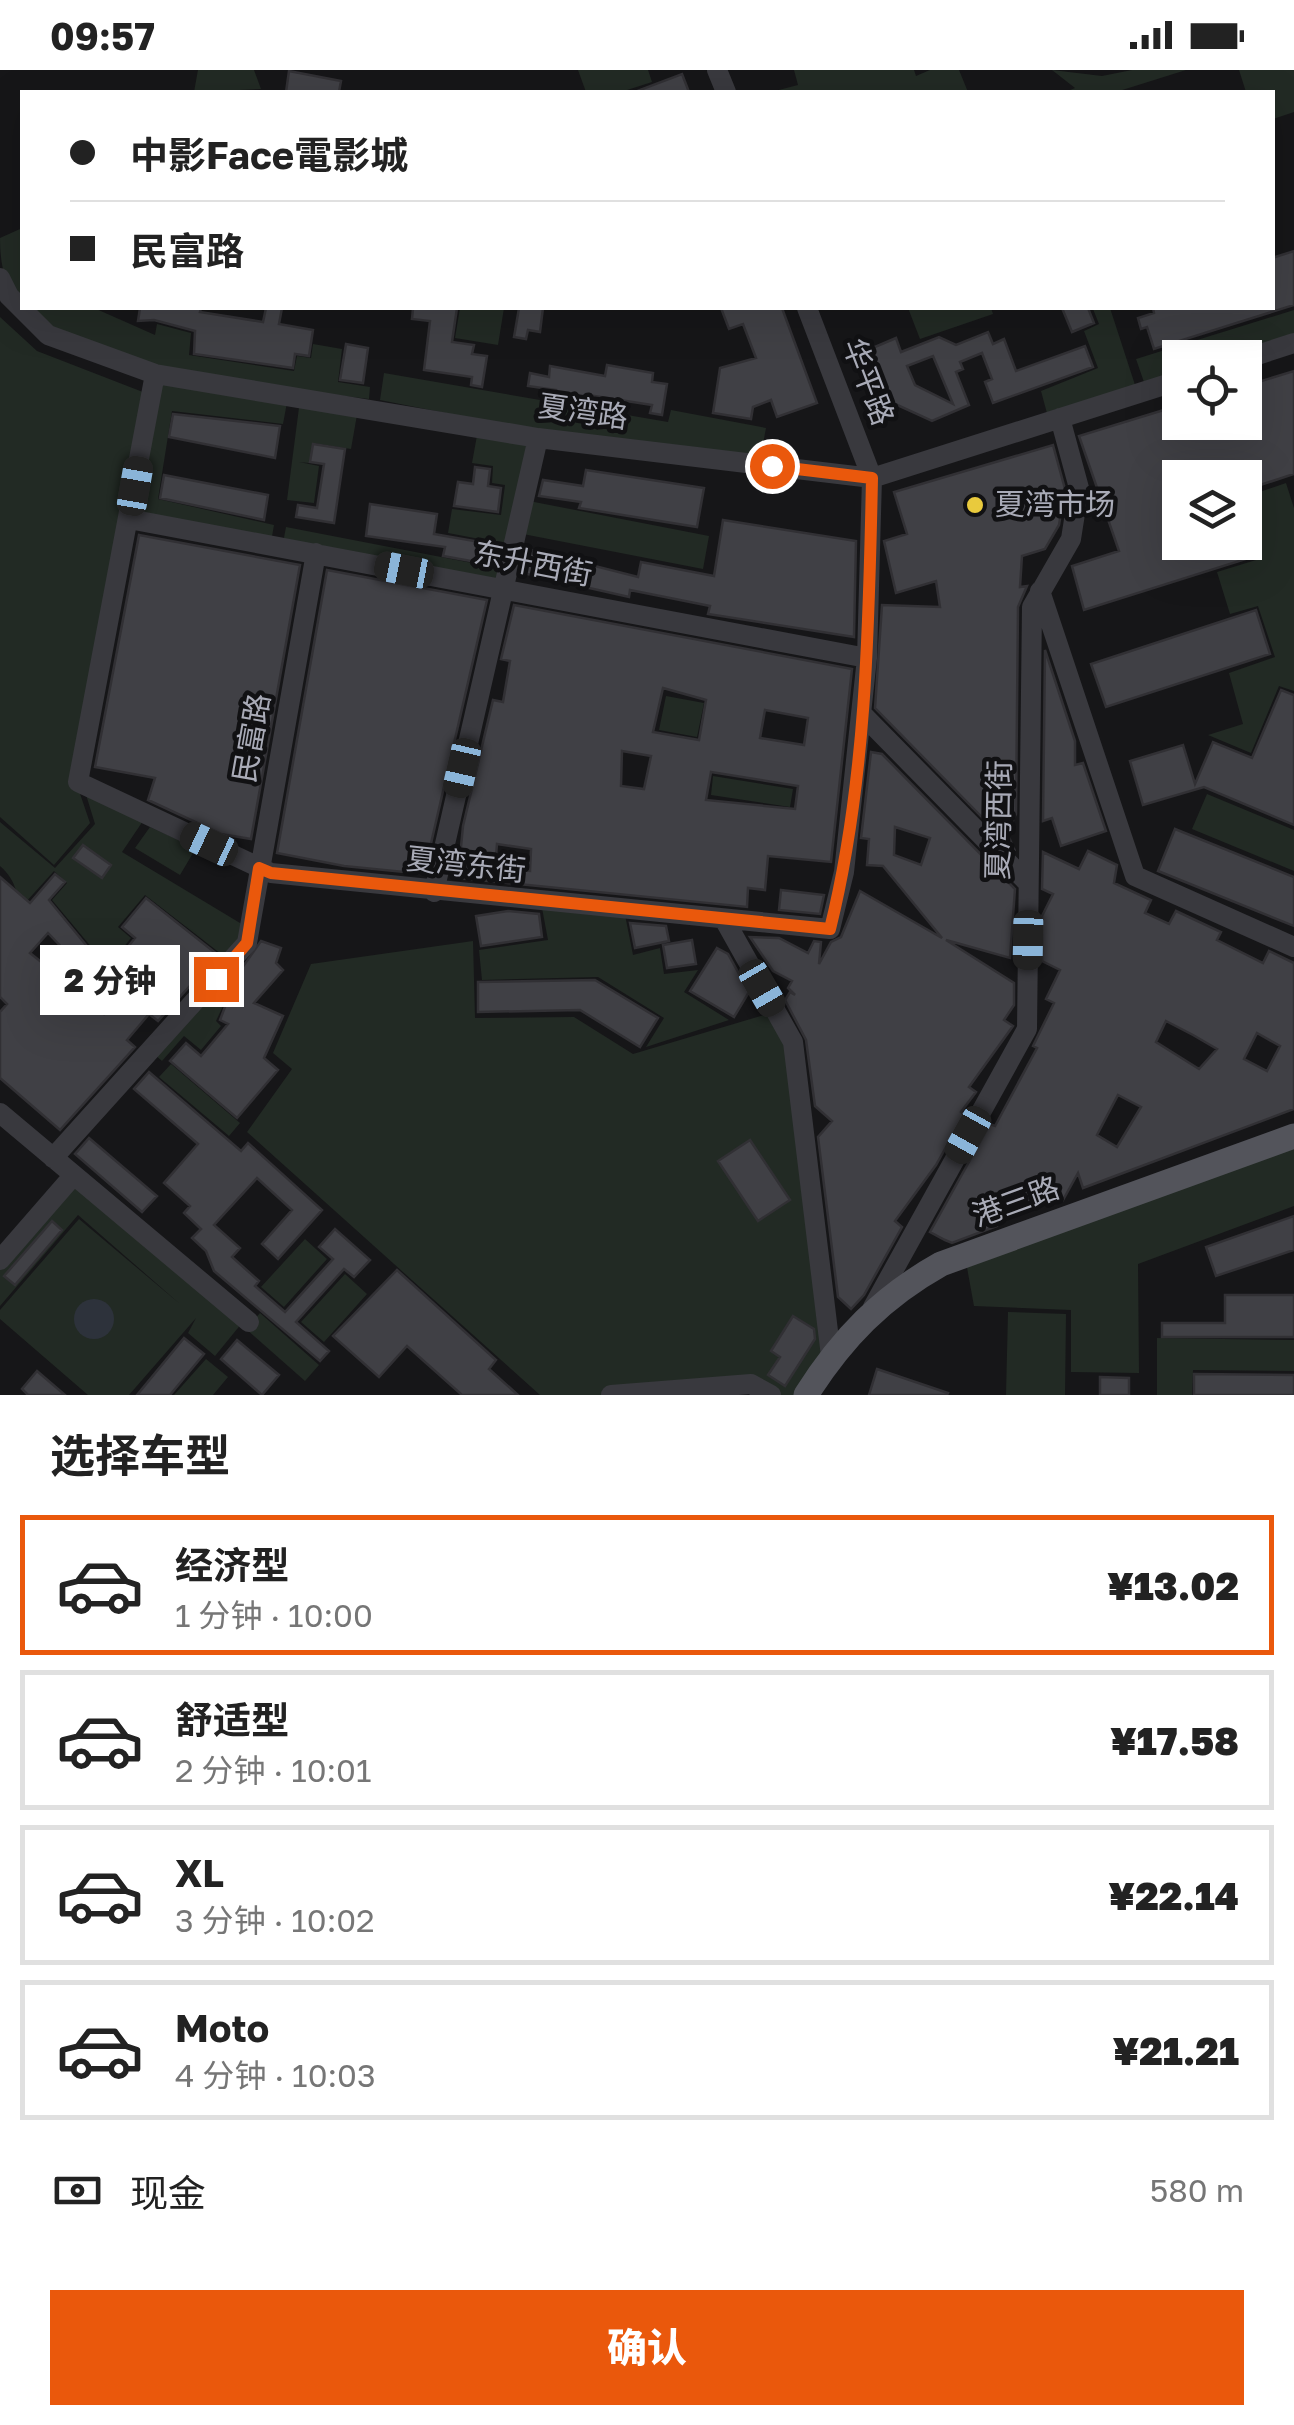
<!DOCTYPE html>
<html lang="zh">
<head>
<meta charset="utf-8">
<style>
	body { margin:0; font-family:"Golos Text","Noto Sans SC",sans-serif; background:#f6f6f6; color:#222; height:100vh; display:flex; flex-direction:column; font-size:38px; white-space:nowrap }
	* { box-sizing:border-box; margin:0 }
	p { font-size:32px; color:#767676 }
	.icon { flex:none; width:55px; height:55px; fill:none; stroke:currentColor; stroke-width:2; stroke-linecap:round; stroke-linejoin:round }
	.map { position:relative; height:1325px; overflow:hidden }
	.panel { display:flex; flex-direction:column; background:#fff; flex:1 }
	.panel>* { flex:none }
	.top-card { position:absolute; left:20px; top:20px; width:1255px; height:220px; border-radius:0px; box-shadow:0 10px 40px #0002; display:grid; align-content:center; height:220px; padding:0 50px; background:#fff }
	.tools { position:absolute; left:1162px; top:270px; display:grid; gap:20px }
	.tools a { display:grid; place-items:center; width:100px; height:100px; border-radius:0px; background:#fff; box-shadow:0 10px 40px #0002; font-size:50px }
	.end { position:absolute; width:45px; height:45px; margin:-22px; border:12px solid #ea580c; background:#fff; box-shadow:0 0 0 5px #fff }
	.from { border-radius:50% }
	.bubble { position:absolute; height:70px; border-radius:0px; background:#fff; box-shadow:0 10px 40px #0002; font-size:32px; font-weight:800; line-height:70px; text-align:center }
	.car { position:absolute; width:30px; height:60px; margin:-30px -15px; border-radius:12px; box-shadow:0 0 8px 2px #0007; background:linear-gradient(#222 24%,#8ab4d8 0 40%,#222 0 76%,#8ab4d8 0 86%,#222 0) }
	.top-card b { display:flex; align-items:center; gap:35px; height:95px; font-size:38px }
	.top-card b+b { border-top:2px solid #e0e0e0 }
	.top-card i { width:25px; height:25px; background:#222 }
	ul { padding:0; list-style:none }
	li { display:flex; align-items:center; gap:30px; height:140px; margin:0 20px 15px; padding:0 30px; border:5px solid #e0e0e0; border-radius:0px }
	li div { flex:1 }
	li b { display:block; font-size:38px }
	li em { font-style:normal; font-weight:800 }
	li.selected { border-color:#ea580c }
	li>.icon { width:90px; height:90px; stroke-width:1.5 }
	h2 { padding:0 50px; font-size:45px; line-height:120px }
	.pay { display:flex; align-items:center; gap:25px; height:110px; padding:0 50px; font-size:38px }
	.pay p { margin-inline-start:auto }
	.primary-button { display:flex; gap:20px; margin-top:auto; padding:20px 50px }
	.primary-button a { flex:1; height:115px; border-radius:0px; background:#ea580c; color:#fff; font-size:40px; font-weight:800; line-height:115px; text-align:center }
	.status { display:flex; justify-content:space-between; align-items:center; height:70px; padding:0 50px; background:#fff; direction:ltr }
	.status svg { height:28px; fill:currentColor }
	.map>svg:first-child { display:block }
	.green { fill:#222a24 }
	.water { fill:#2d323b }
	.building { fill:#404045; stroke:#313034; stroke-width:2.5; fill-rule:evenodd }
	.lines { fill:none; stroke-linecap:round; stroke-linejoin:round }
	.minor { stroke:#39393e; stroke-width:20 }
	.major { stroke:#53545b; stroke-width:25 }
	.route { stroke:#ea580c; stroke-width:12 }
	.poi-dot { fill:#e9ca3d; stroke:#111113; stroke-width:4 }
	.labels { text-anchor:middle; stroke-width:9; stroke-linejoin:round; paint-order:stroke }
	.street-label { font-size:30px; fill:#a9abb7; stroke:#111113 }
	.poi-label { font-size:30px; fill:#a9abb7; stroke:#111113; text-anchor:start }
</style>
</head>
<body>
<div class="status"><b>09:57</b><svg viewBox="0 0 49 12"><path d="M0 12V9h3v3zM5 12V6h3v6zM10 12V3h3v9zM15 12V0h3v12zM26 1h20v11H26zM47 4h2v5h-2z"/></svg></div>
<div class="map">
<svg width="1294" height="1325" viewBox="0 0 1294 1325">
	<rect width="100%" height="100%" fill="#161618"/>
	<path class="green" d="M198 0H254L261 19 194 22Z
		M578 0H648L652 12 621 22H586Z
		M794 0H914L916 6 930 0H959L968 22H771L798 15Z
		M1052 0 1102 6 1132 0H1186L1116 22H1065L1075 18Z
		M1239 0H1294V42L1273 49 1272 22H1246Z
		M20 159 22 164V234C4 215 0 194 0 168Z
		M26 238H94L155 265 157 254 191 263 189 285 294 301 297 286 311 288 313 274 342 279 338 312 370 317 369 329C274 316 94 306 26 238Z
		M460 238H504L498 275 455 268Z
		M908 238H991L993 244 920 269Z
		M1110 238 1136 318 1048 347 1041 321 1098 298 1084 261 1099 254 1093 239Z
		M1294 240V269L1234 287 1180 288V304L1145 315 1136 289Z
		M0 247 37 281 148 324 76 712 90 753 54 795 0 747Z
		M384 303 668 352 671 340 766 358 760 390 537 361 380 330Z
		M160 309 288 327 283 354 172 341 158 429 274 455 271 472 134 447Z
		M300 330 358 339 351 379 313 373 309 393 299 392 319 396 314 433 287 430Z
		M478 360 531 370 506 474 448 463 452 439 501 445 505 415 492 413 493 396 472 393Z
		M1286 413 1294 438V621L1279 616 1251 683 1208 665 1243 654 1229 603 1275 587 1258 536 1230 544 1217 502 1256 490 1245 455V427Z
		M529 431 709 466 703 499 523 464Z
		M286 457 503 499 500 515 283 473Z
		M666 626 704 633 697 667 659 660Z
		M713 706 793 719 790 737 711 725Z
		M84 718 145 748 122 782 245 856 239 872 225 887 145 825 118 857 131 868 108 897 52 830 67 813 54 801 25 833C12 822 19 813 0 796V752L55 798 95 754Z
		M1207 724 1294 760V801L1192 759Z
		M150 757 196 778 180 805 135 778Z
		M542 838 625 845 633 885 660 878 664 904 698 900 684 922 729 950 646 977 664 948 598 907 482 910 479 880 548 870Z
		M473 871 475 948 574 947 633 984 774 942 792 973 830 1286 806 1325H773L751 1313 610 1325H540L247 1062 292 999 273 983 311 894Z
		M216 913 231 919 216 951 221 956 201 980 184 966 162 991 154 984Z
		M171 994 240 1053 229 1066 159 1007Z
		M1294 1075V1136L1138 1194 1139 1303 1071 1302V1240L974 1236 966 1192Z
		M75 1112 242 1253 215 1286 188 1263 196 1248 129 1325H88L0 1249V1240L79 1149 180 1234 78 1145 0 1236V1198Z
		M305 1169 327 1189 284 1237 261 1217Z
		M345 1204 367 1224 324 1272 301 1252Z
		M1008 1242 1066 1244 1065 1325H1006Z
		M260 1243 319 1295 305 1311 246 1259Z
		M1157 1268 1294 1270V1301L1193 1300 1192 1325H1157Z
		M206 1289 228 1307 213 1325H174Z"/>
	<path class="water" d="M74 1249a20 20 0 1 1 40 0a20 20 0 1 1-40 0Z"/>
	<path class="building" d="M289 1 341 11 339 22H286Z
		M682 4 689 22H637V21Z
		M1294 181V235L1154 279 1147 257 1141 259 1138 248 1154 243 1153 238H1272V188Z
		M140 238H201L200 242 263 252 266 238H282L279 254 313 260 309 286 295 284 293 298 194 284 195 261 154 250 138 251Z
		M413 238H457L452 272 474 275 472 284 487 286 482 317 471 315 472 307 424 300 430 251 412 249Z
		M519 238H543L540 262 528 260 526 269 514 267Z
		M721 238H782L817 333 777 347 771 330 753 337 751 349 713 343 720 298 756 288 743 254 729 259Z
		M1062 238H1088L1094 253 1072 262Z
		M988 262 993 274 1004 269 1016 301 1085 276 1093 297 993 333 985 312 992 309 982 283 960 292 963 299 956 302 969 335 932 351 882 328 863 282 896 268 901 282 939 267 956 275ZM933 286 953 334 915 315 907 296Z
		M346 274 368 278 363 313 340 310Z
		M607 295 653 303 652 312 667 314 662 345 650 343 652 335 594 326 593 335 554 328 556 320 528 316 530 303 549 307 550 296 605 306Z
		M1294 301V404L1245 420V408H1180V472H1244L1249 488 1084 540 1072 496 1119 481 1079 366 1180 335V352H1252L1245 316Z
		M173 344 280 356 275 388 169 367Z
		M313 374 345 379 334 453 296 447 298 435 317 438 324 394 310 392Z
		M1053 375 1065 419 1059 455 1045 479 1022 486 1020 517 1027 516 1018 537 1016 744 1007 763 1015 781 875 638 882 535 940 537 936 511 896 523 884 471 907 464 894 422Z
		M475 397 490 399 488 416 501 418 498 442 454 436 458 412 473 414Z
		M586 400 704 418 697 457 579 438 581 432 539 426 543 410 583 416Z
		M164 405 268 425 264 450 160 428Z
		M370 434 437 444 434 464 497 475 493 495 443 486 445 477 366 466Z
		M723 450 856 471 854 567 708 544 710 536 630 520 629 527 523 503 528 479 638 507 641 492 714 506Z
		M139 465 300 495 251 769 221 764 148 730 155 708 95 697Z
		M327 500 487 530 424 804 344 796 277 783Z
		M514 535 852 599 831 792 768 786 765 820 748 818 747 837 458 808 463 756 493 630 503 632 510 591 501 589ZM663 618 706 630 699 670 653 662ZM765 640 808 648 804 675 760 668ZM622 681 651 686 644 719 621 716ZM711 702 798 716 795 739 706 730ZM497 774 531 779 530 801 495 798Z
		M1256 540 1270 584 1106 637 1091 594Z
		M1045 580 1075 671V695L1083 693 1106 761 1061 776 1052 748 1043 751Z
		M1281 620 1294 625V755L1204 717 1143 735 1130 691 1183 675 1195 714 1213 672 1252 688Z
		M871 682 882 684 1015 819 1010 888 946 870 1014 913V935L1004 950 1013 956 969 1017 976 1022 961 1042 964 1045 936 1095 895 1151 902 1157 864 1225 851 1239 838 1227 818 1067 832 1051 815 1036 806 970 785 930 790 922 795 925 788 918 792 911 773 901 750 867 779 868 808 883 814 871 821 872 819 894 831 872 841 867 860 821 942 868 883 796 867 795 869 769 861 768ZM895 757 930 768 921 795 894 785Z
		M1175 759 1294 807V856L1158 801Z
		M83 775 111 795 102 808 73 788Z
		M1088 781 1117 795 1114 813 1151 830 1145 843 1169 854 1176 841 1221 862 1217 870 1263 893 1269 881 1294 893V1039L1083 1118 1078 1103 1063 1130 1038 1117 1029 1133 1016 1126 997 1156 952 1173 945 1170 930 1162 990 1054 995 1056 1037 978 1033 976 1054 933 1046 929 1060 900 1042 891V846L1053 824 1042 819 1043 782 1079 799ZM1166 951 1193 965 1217 979 1199 999 1156 972ZM1257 963 1280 976 1267 1001 1244 989ZM1118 1025 1141 1037 1117 1077 1097 1065Z
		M55 804 65 812 49 830 105 898 82 927 104 944 122 923 103 908 135 868 122 857 146 828 218 885 158 951 149 944 127 970 135 977 60 1060 0 1008V942L7 934 0 927V807L30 833ZM48 863 68 884 54 902 30 883Z
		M781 820 824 825 820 844 779 840Z
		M508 841 539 844 542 867 481 876 476 846Z
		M630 853 666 856 669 871 635 878Z
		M692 870 696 894 667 898 663 875Z
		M261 871 281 878 276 893 283 900 254 933 283 946 264 988 278 1000 237 1048 170 991 186 973 201 986 228 954 220 950 237 905Z
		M717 878 728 884 749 922 734 947 690 921Z
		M595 910 658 948 640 977 580 940 478 942V912Z
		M149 1002 241 1081 248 1073 322 1140 278 1189 262 1174 292 1140 257 1108 214 1155 240 1178 232 1187 259 1211 255 1216 285 1242 333 1189 319 1177 335 1159 370 1190 354 1207 344 1199 296 1252 329 1281 320 1291 214 1201 206 1181 192 1168 201 1159 184 1143 190 1136 164 1113 198 1074 134 1019Z
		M89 1068 157 1126 142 1142 75 1084Z
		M750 1070 790 1130 758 1151 718 1091Z
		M1294 1146V1180L1216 1206 1206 1177Z
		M52 1151 62 1160 15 1215 4 1206Z
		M397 1200 496 1290 489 1299 518 1325H462L407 1276 379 1307 333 1266Z
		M1225 1225H1294V1267H1162V1253H1225Z
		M793 1246 814 1259 815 1269 785 1316 768 1305 780 1287 771 1281Z
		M184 1268 204 1284 170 1325H137Z
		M237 1270 279 1305 262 1325 221 1289Z
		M877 1299 948 1323 947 1325H869Z
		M37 1301 65 1325H28L22 1319Z
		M1194 1304 1294 1305V1325H1194Z
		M1100 1307 1129 1308V1325H1100Z"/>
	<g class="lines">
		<path class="minor" d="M717 0 726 22
			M0 208 9 226 48 265 155 304 538 368 872 408 1180 310
			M1245 289 1294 273
			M155 304 78 712 271 803 830 859 844 802 867 588 872 408 807 238
			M129 449 867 588
			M1040 521 1135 806 1294 877
			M861 643 1028 813
			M434 822 538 368
			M724 849 793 972 831 1286
			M0 1043 249 1252
			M53 1088 247 873 316 483
			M0 1190 73 1106
			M873 1237 1027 959 1032 537 1071 469 1079 418 1060 348
			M611 1325 751 1314 771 1325"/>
		<path class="major" d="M806 1325C842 1268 882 1227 941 1194L1294 1066"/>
	</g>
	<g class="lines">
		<path class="route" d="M216 909 247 873 259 798 271 803 830 859C866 714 869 558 872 408L772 396"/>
	</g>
	<circle class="poi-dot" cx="975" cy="435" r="10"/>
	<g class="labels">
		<g class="street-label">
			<text transform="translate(868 312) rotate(69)" y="10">华平路</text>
			<text transform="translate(583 342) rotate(8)" y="10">夏湾路</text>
			<text transform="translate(533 494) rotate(11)" y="10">东升西街</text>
			<text transform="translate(252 668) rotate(-80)" y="10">民富路</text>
			<text transform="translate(999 750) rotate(-89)" y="10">夏湾西街</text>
			<text transform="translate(466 795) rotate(6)" y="10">夏湾东街</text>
			<text transform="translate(1016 1132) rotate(-20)" y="10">港三路</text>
		</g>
		<g class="poi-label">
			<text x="995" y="445">夏湾市场</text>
		</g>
	</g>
</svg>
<div class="tools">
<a><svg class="icon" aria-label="locate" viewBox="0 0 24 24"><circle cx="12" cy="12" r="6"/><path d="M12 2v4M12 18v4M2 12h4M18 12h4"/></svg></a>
<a><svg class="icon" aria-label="layers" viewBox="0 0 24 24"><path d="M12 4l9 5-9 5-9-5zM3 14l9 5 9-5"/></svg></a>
</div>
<i class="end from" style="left:772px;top:396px"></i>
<i class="end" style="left:216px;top:909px"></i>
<div class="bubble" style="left:40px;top:875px;width:140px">2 分钟</div>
<i class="car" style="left:135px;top:416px;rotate:10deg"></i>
<i class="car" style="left:404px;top:500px;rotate:281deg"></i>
<i class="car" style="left:462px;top:698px;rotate:193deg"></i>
<i class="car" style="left:209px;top:774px;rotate:295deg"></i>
<i class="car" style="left:1028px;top:870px;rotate:181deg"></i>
<i class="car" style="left:762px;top:918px;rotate:150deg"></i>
<i class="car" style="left:968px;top:1065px;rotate:209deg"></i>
<div class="top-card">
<b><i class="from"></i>中影Face電影城</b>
<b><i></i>民富路</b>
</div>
</div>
<section class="panel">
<h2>选择车型</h2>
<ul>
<li class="selected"><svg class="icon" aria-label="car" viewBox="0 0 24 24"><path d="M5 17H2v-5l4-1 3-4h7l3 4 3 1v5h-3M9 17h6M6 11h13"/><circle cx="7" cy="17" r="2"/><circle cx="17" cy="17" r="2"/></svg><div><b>经济型</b><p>1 分钟 · 10:00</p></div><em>¥13.02</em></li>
<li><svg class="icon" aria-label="car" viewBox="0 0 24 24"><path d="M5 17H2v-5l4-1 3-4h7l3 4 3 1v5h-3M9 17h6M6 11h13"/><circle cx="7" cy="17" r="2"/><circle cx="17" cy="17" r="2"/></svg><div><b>舒适型</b><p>2 分钟 · 10:01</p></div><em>¥17.58</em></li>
<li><svg class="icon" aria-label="car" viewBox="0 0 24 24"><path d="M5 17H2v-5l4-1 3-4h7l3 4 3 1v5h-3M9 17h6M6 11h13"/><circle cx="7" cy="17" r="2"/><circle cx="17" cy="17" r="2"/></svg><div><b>XL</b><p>3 分钟 · 10:02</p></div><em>¥22.14</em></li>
<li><svg class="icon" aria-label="car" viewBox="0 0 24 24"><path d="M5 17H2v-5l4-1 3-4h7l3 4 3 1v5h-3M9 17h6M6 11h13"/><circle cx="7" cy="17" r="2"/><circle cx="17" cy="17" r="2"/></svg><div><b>Moto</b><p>4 分钟 · 10:03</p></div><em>¥21.21</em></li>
</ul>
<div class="pay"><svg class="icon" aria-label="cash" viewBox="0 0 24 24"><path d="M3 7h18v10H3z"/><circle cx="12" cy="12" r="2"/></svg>现金<p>580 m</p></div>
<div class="primary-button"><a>确认</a></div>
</section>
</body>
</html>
